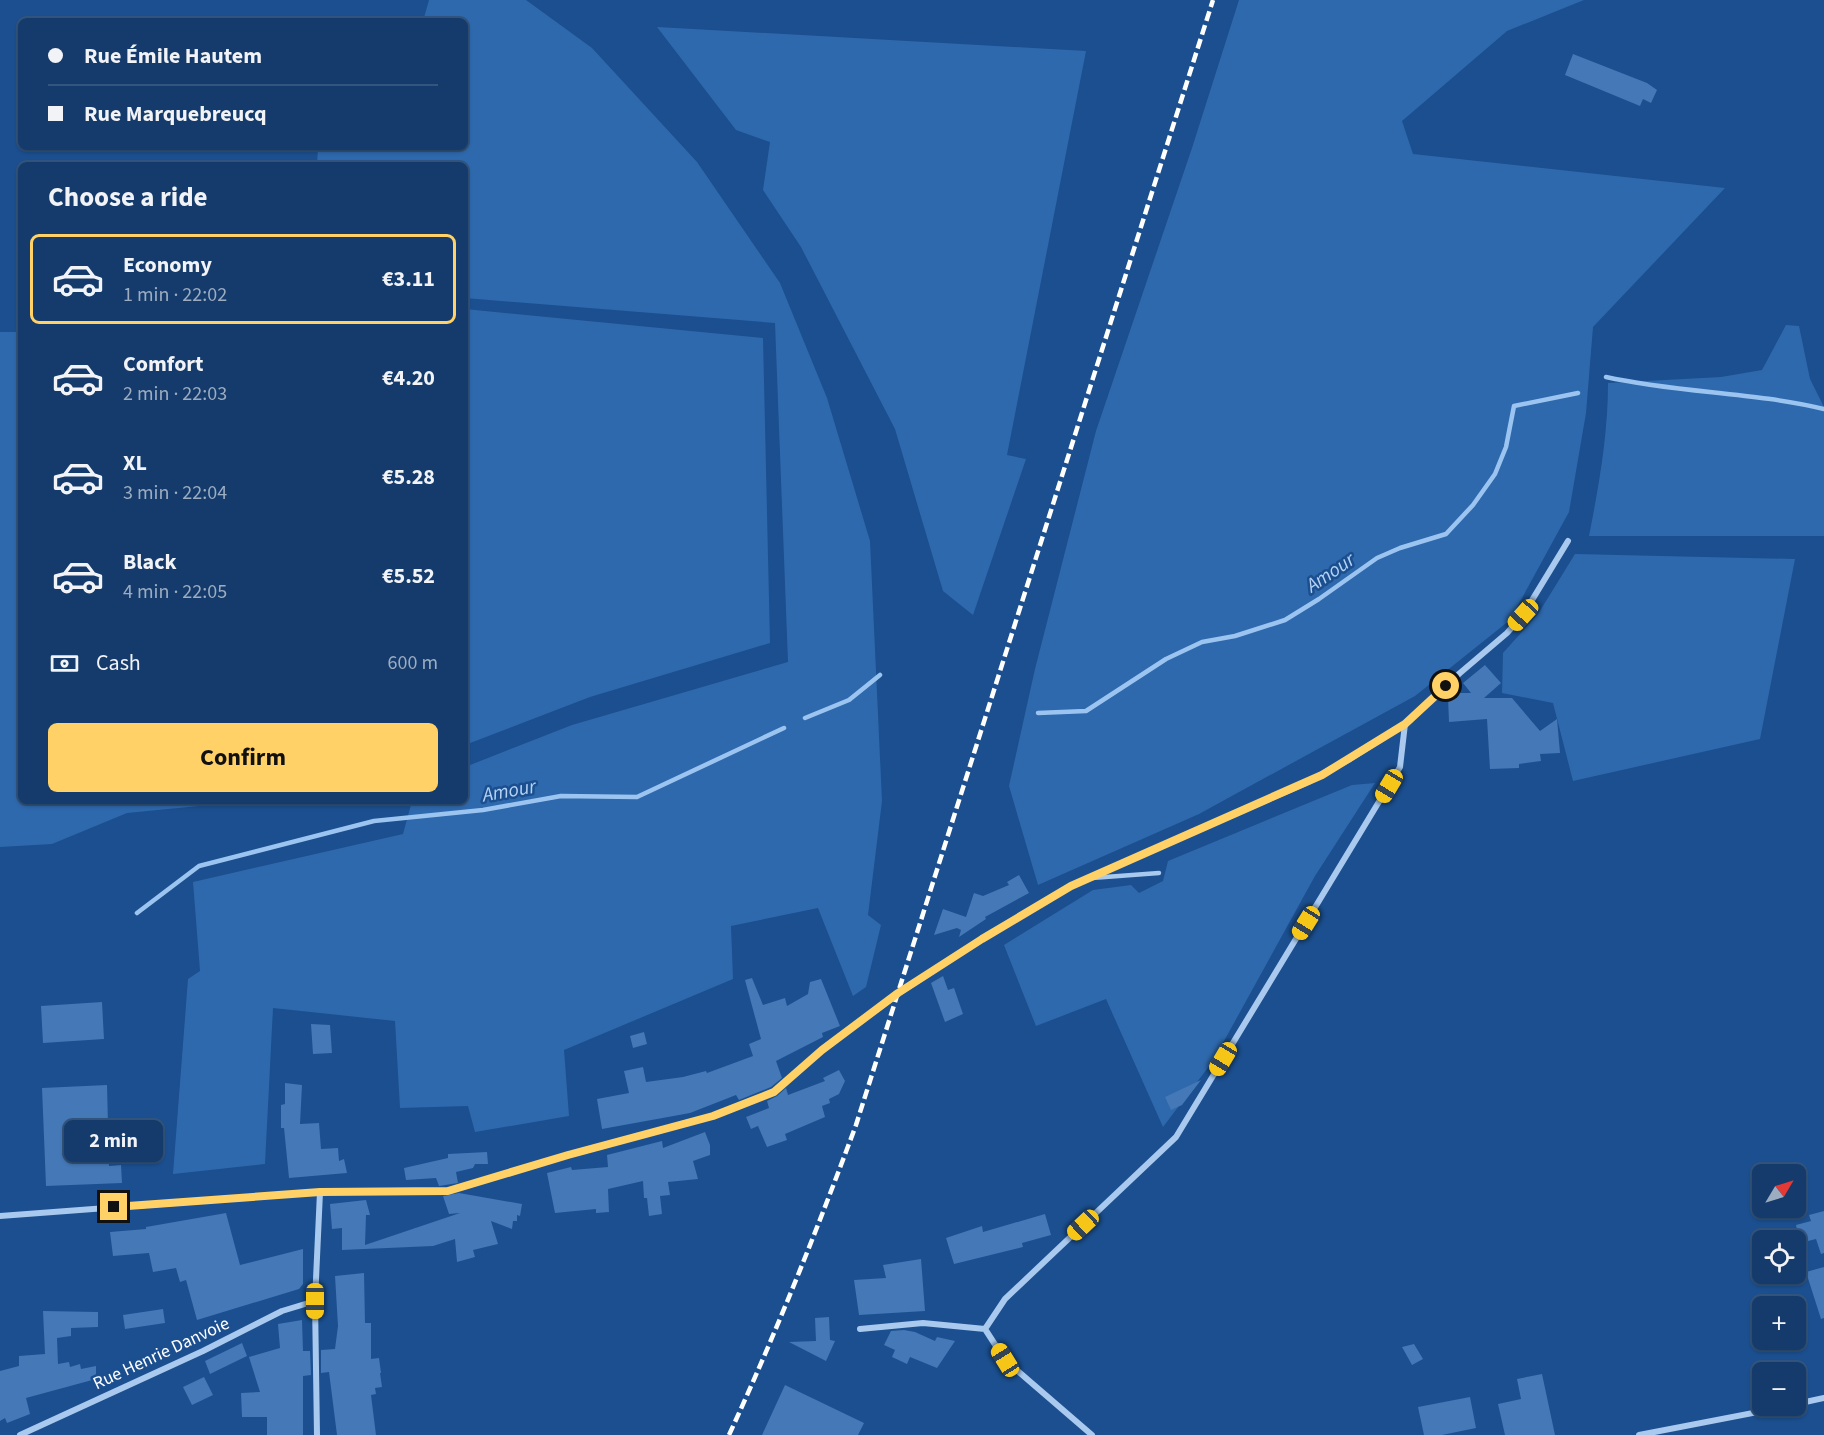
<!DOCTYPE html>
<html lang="en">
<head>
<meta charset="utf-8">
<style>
	body { margin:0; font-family:"Source Sans 3",sans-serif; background:#1d4271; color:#f1f3f6; height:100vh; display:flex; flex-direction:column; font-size:22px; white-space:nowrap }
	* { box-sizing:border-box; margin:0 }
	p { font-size:20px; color:#9dadc1 }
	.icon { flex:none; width:33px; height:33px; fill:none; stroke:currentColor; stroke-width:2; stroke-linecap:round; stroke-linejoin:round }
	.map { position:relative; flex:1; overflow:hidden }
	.panel { position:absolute; left:18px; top:162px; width:450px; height:642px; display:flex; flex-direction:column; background:#143b6b; border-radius:9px; box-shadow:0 2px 4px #0004,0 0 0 2px #33557e }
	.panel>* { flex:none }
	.hud { position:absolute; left:18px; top:18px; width:450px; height:132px; border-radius:9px; box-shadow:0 2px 4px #0004,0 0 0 2px #33557e; display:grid; align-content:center; height:132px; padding:0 30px; background:#143b6b }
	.needle { width:39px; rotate:52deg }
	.tools { position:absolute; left:1752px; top:1164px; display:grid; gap:12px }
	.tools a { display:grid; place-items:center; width:54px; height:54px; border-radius:9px; background:#143b6b; box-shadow:0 2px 4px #0004,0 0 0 2px #33557e; font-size:30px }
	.end { position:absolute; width:27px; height:27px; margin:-14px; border:8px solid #ffd166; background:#111; box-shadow:0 0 0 3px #111 }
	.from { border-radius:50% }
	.bubble { position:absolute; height:42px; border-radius:9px; background:#143b6b; box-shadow:0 2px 4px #0004,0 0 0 2px #33557e; font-size:20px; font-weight:700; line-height:42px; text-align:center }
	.car { position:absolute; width:18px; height:36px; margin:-18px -9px; border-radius:8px; box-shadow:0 0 4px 2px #0007; background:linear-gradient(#f5c518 24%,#345 0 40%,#f5c518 0 76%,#345 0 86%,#f5c518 0) }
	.hud b { display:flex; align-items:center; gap:21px; height:57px; font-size:22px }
	.hud b+b { border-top:2px solid #33557e }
	.hud i { width:15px; height:15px; background:#f1f3f6 }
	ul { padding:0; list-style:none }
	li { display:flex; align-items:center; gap:18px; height:90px; margin:0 12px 9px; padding:0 18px; border:3px solid transparent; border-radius:9px }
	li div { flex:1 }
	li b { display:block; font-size:22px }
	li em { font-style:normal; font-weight:700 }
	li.on { border-color:#ffd166 }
	li>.icon { width:54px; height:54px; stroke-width:1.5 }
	h2 { padding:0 30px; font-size:27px; line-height:72px }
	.pay { display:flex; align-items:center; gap:15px; height:66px; padding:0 30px; font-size:22px }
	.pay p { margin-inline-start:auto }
	.button { display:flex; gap:12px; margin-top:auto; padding:12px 30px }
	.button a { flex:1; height:69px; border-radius:9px; background:#ffd166; color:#111; font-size:24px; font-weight:700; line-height:69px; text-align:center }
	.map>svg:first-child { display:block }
	.green { fill:#2e69ad }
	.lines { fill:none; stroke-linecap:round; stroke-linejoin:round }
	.stream { stroke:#9cc4f0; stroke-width:4.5 }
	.building { fill:#4478b7 }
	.lane { stroke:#a9c9ee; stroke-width:4.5 }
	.street { stroke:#a9c9ee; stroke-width:6 }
	.rail { stroke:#fff; stroke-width:4.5; stroke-dasharray:10 4.5; stroke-linecap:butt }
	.route { stroke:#ffd166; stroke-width:8 }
	.labels { text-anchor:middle; stroke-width:5; stroke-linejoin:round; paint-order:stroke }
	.street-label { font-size:18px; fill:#fff; stroke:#1b4f8f }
	.water-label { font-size:20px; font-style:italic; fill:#b5d3f5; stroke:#1b4f8f }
</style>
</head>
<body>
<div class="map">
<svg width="1824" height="1435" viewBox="0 0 1824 1435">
	<rect width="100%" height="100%" fill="#1b4f8f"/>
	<path class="green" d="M429 0H526L592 48 697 162 780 283 827 398 870 541 882 801 868 915 881 925 866 987 853 996 818 908 731 926 733 979 564 1050 569 1116 475 1132 468 1106 400 1108 395 1021 273 1008 265 1164 173 1174 188 979 200 971 193 882 403 834 412 801H465V767L572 725 788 662 775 323 465 298V165H317L318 147H465V21H423Z
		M1239 0H1584L1507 31 1402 121 1413 154 1725 188 1593 327 1586 413 1569 512 1510 620 1415 696 1199 814 1038 885 1009 786 1035 669 1096 431 1192 148Z
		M657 27 1086 51 1007 455 1026 459 973 615 943 591 895 429 801 247 763 190 770 142 736 130Z
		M465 309 763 338 770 643 590 697 465 745Z
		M1786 325 1799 326 1810 379 1824 407V536H1589C1599 485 1608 435 1608 383L1721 377 1762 370Z
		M0 332H21V801H250L127 813 52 844 0 847Z
		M1575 554 1795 559 1760 739 1573 781 1553 703 1502 693 1503 653 1538 614Z
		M1375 783 1315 876 1213 1061 1163 1127 1106 999 1036 1026 1004 945 1093 890 1131 885 1139 893 1163 881 1168 861 1352 785Z"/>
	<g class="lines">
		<path class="stream" d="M1606 377C1678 393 1753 392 1824 409
			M1038 713 1086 711 1166 659 1202 642 1235 636 1285 620 1319 599 1377 558 1400 548 1446 534 1473 505 1495 474 1506 447 1514 406 1578 393
			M805 718 849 700 880 675
			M137 913 199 866 374 821 483 810 561 796 637 797 784 728"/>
	</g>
	<path class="building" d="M1573 54 1647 83 1657 90 1651 103 1643 99 1640 106 1565 75Z
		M1485 665 1501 683 1484 698H1512L1540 731 1557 719 1560 753 1540 754 1541 761 1519 764V768L1490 769 1487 719 1449 722 1448 698H1454L1453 693H1471L1463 683Z
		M1019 875 1029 893 985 917 986 919 959 937 961 930 957 928 934 935 943 909 966 917 974 893 983 896 1009 885 1007 882Z
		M943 976 948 990 954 988 963 1014 945 1022 931 983Z
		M752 978 763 1005 785 998 787 1006 808 994 810 982 821 979 840 1026 822 1033 823 1037 776 1061 782 1078 771 1087 739 1100 736 1095 690 1113 602 1129 597 1099 629 1093 624 1071 643 1067 646 1082 683 1077 706 1071 707 1073 753 1056 749 1044 761 1039 745 980Z
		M102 1002 104 1039 43 1043 41 1006Z
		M311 1024 330 1025 332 1053 313 1054Z
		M644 1032 647 1044 633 1048 630 1036Z
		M839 1070 845 1081 839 1094 829 1099 830 1103 822 1106 825 1117 785 1134 787 1140 767 1147 758 1126 751 1129 746 1117 769 1108 767 1101 777 1096 786 1088 788 1095 825 1081 823 1078Z
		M1201 1080 1182 1105 1171 1110 1165 1097Z
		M285 1083 302 1085 300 1124 319 1123 321 1149 338 1148 339 1161 344 1159 347 1173 289 1178 284 1128H281V1105L285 1104Z
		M107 1085 109 1166 121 1165 122 1183 46 1186 42 1088Z
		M705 1132 710 1145V1155L693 1161 698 1179 668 1182 670 1195 660 1196 662 1214 649 1216 647 1198H644L643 1181 608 1189 609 1212 596 1213V1209L555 1213 547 1173 571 1167 572 1170 608 1167 607 1155 662 1141 663 1148Z
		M487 1152 488 1164H475L473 1168 456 1172 458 1183 439 1186 436 1178 406 1180 404 1168 448 1158V1154Z
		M459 1193 522 1204 520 1216 517 1215V1221H513L512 1229 491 1221 498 1244 473 1250 475 1257 457 1262 455 1239 433 1246 342 1250V1228L332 1229 330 1204 366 1200 370 1215H366L365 1245 460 1213 449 1214 443 1196Z
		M1824 1211V1253L1821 1254 1816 1239 1800 1243 1796 1225 1811 1221 1809 1215Z
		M226 1213 240 1265 303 1249V1284L299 1289 197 1320 186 1280 180 1282 176 1268 153 1272 149 1253 113 1256 110 1232 146 1229V1227Z
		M1045 1214 1051 1235 1022 1243 1023 1247 954 1264 946 1238 982 1226 983 1232Z
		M921 1259 925 1311 859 1315 854 1280 886 1278 883 1265Z
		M1824 1267V1318L1821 1319 1806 1272Z
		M364 1273 365 1323H371V1359L379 1358 381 1373H380L382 1387 375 1388 376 1394 371 1395 376 1435H337L329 1372 321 1373V1350L335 1349 338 1326 335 1276Z
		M163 1309 165 1323 125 1329 123 1315Z
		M43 1311 98 1312V1327L71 1328V1336L57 1338 58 1364 69 1362 70 1367 80 1364 81 1369 96 1366V1379L26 1398 30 1414 7 1423 5 1418 0 1421V1371L19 1366V1356L45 1354Z
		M829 1317 830 1340 835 1341 826 1361 789 1342 816 1341 815 1318Z
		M302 1320 303 1351H310L311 1375 303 1376V1435H267V1417H242L241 1393 260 1392 249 1357 280 1348 278 1324Z
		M904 1330 915 1332 935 1341 937 1337 955 1341 937 1368 910 1357 907 1364 892 1357 895 1350 884 1345 891 1331Z
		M242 1343 247 1356 210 1374 205 1361Z
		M1414 1344 1423 1359 1412 1365 1402 1347Z
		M1542 1374 1555 1435H1505L1498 1404 1521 1399 1517 1379Z
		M204 1377 213 1395 192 1405 183 1387Z
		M785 1385 864 1423 858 1435H762Z
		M1470 1397 1476 1428 1442 1435H1424L1418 1407Z"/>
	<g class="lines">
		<path class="lane" d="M1092 878 1159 873"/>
		<path class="street" d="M0 1216 320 1192 448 1191 568 1155 713 1116 774 1092 822 1050 899 993 982 939 1071 886 1308 782 1350 759 1405 724 1460 673 1507 633 1523 615 1568 541
			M860 1329 923 1323 985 1329 1005 1360 1092 1435
			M985 1329 1005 1299 1176 1137 1400 767 1405 724
			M1796 1404 1824 1398
			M20 1435 203 1351 282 1311 315 1301
			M317 1435 315 1301 320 1192
			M1639 1435 1789 1406"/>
		<path class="rail" d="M729 1435C776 1333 817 1230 856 1125L1213 0"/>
	</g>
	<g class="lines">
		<path class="route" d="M114 1207 320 1192 448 1191 568 1155 713 1116 774 1092 822 1050 898 993 982 939 1071 886 1322 775 1405 724 1446 686"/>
	</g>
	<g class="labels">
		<g class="street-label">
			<text transform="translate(161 1353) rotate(-25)" y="6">Rue Henrie Danvoie</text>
		</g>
		<g class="water-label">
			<text transform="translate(1330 572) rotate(-34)" y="7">Amour</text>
			<text transform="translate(509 790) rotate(-10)" y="7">Amour</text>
		</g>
	</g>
</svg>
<div class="tools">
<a><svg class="needle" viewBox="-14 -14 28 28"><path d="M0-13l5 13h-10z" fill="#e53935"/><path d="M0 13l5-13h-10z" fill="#9dadc1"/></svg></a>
<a><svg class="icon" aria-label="locate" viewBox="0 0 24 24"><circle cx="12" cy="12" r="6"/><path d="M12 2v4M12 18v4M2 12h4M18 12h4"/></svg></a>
<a>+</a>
<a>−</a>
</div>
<i class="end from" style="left:1446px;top:686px"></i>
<i class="end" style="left:114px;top:1207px"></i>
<div class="bubble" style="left:64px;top:1120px;width:99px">2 min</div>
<i class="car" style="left:1523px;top:615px;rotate:222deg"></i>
<i class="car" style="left:1389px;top:786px;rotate:211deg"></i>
<i class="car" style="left:1306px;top:923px;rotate:212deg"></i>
<i class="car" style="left:1223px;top:1059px;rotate:211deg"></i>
<i class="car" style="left:1083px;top:1225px;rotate:227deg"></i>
<i class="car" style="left:315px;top:1301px;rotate:180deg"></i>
<i class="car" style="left:1005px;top:1360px;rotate:328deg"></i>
<div class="hud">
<b><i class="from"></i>Rue Émile Hautem</b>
<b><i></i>Rue Marquebreucq</b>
</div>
<section class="panel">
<h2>Choose a ride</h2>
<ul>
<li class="on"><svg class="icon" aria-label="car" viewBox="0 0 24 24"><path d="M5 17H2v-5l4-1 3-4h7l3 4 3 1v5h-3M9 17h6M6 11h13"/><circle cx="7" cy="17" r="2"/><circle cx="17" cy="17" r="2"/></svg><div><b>Economy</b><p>1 min · 22:02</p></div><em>€3.11</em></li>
<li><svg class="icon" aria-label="car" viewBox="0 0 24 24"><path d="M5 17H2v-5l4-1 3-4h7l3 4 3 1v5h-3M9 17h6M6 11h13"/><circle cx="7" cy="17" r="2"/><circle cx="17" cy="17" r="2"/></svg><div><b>Comfort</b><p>2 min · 22:03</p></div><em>€4.20</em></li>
<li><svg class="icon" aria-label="car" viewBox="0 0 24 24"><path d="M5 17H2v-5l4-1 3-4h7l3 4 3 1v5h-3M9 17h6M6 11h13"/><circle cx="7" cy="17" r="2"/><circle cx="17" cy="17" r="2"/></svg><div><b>XL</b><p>3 min · 22:04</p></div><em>€5.28</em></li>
<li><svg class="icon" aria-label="car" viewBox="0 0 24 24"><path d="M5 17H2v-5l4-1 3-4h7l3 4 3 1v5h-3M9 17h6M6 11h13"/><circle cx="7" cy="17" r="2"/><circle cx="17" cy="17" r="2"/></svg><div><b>Black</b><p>4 min · 22:05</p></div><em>€5.52</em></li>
</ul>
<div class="pay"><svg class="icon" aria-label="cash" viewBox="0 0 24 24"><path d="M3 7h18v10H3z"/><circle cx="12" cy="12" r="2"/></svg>Cash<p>600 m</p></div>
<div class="button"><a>Confirm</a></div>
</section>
</div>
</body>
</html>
